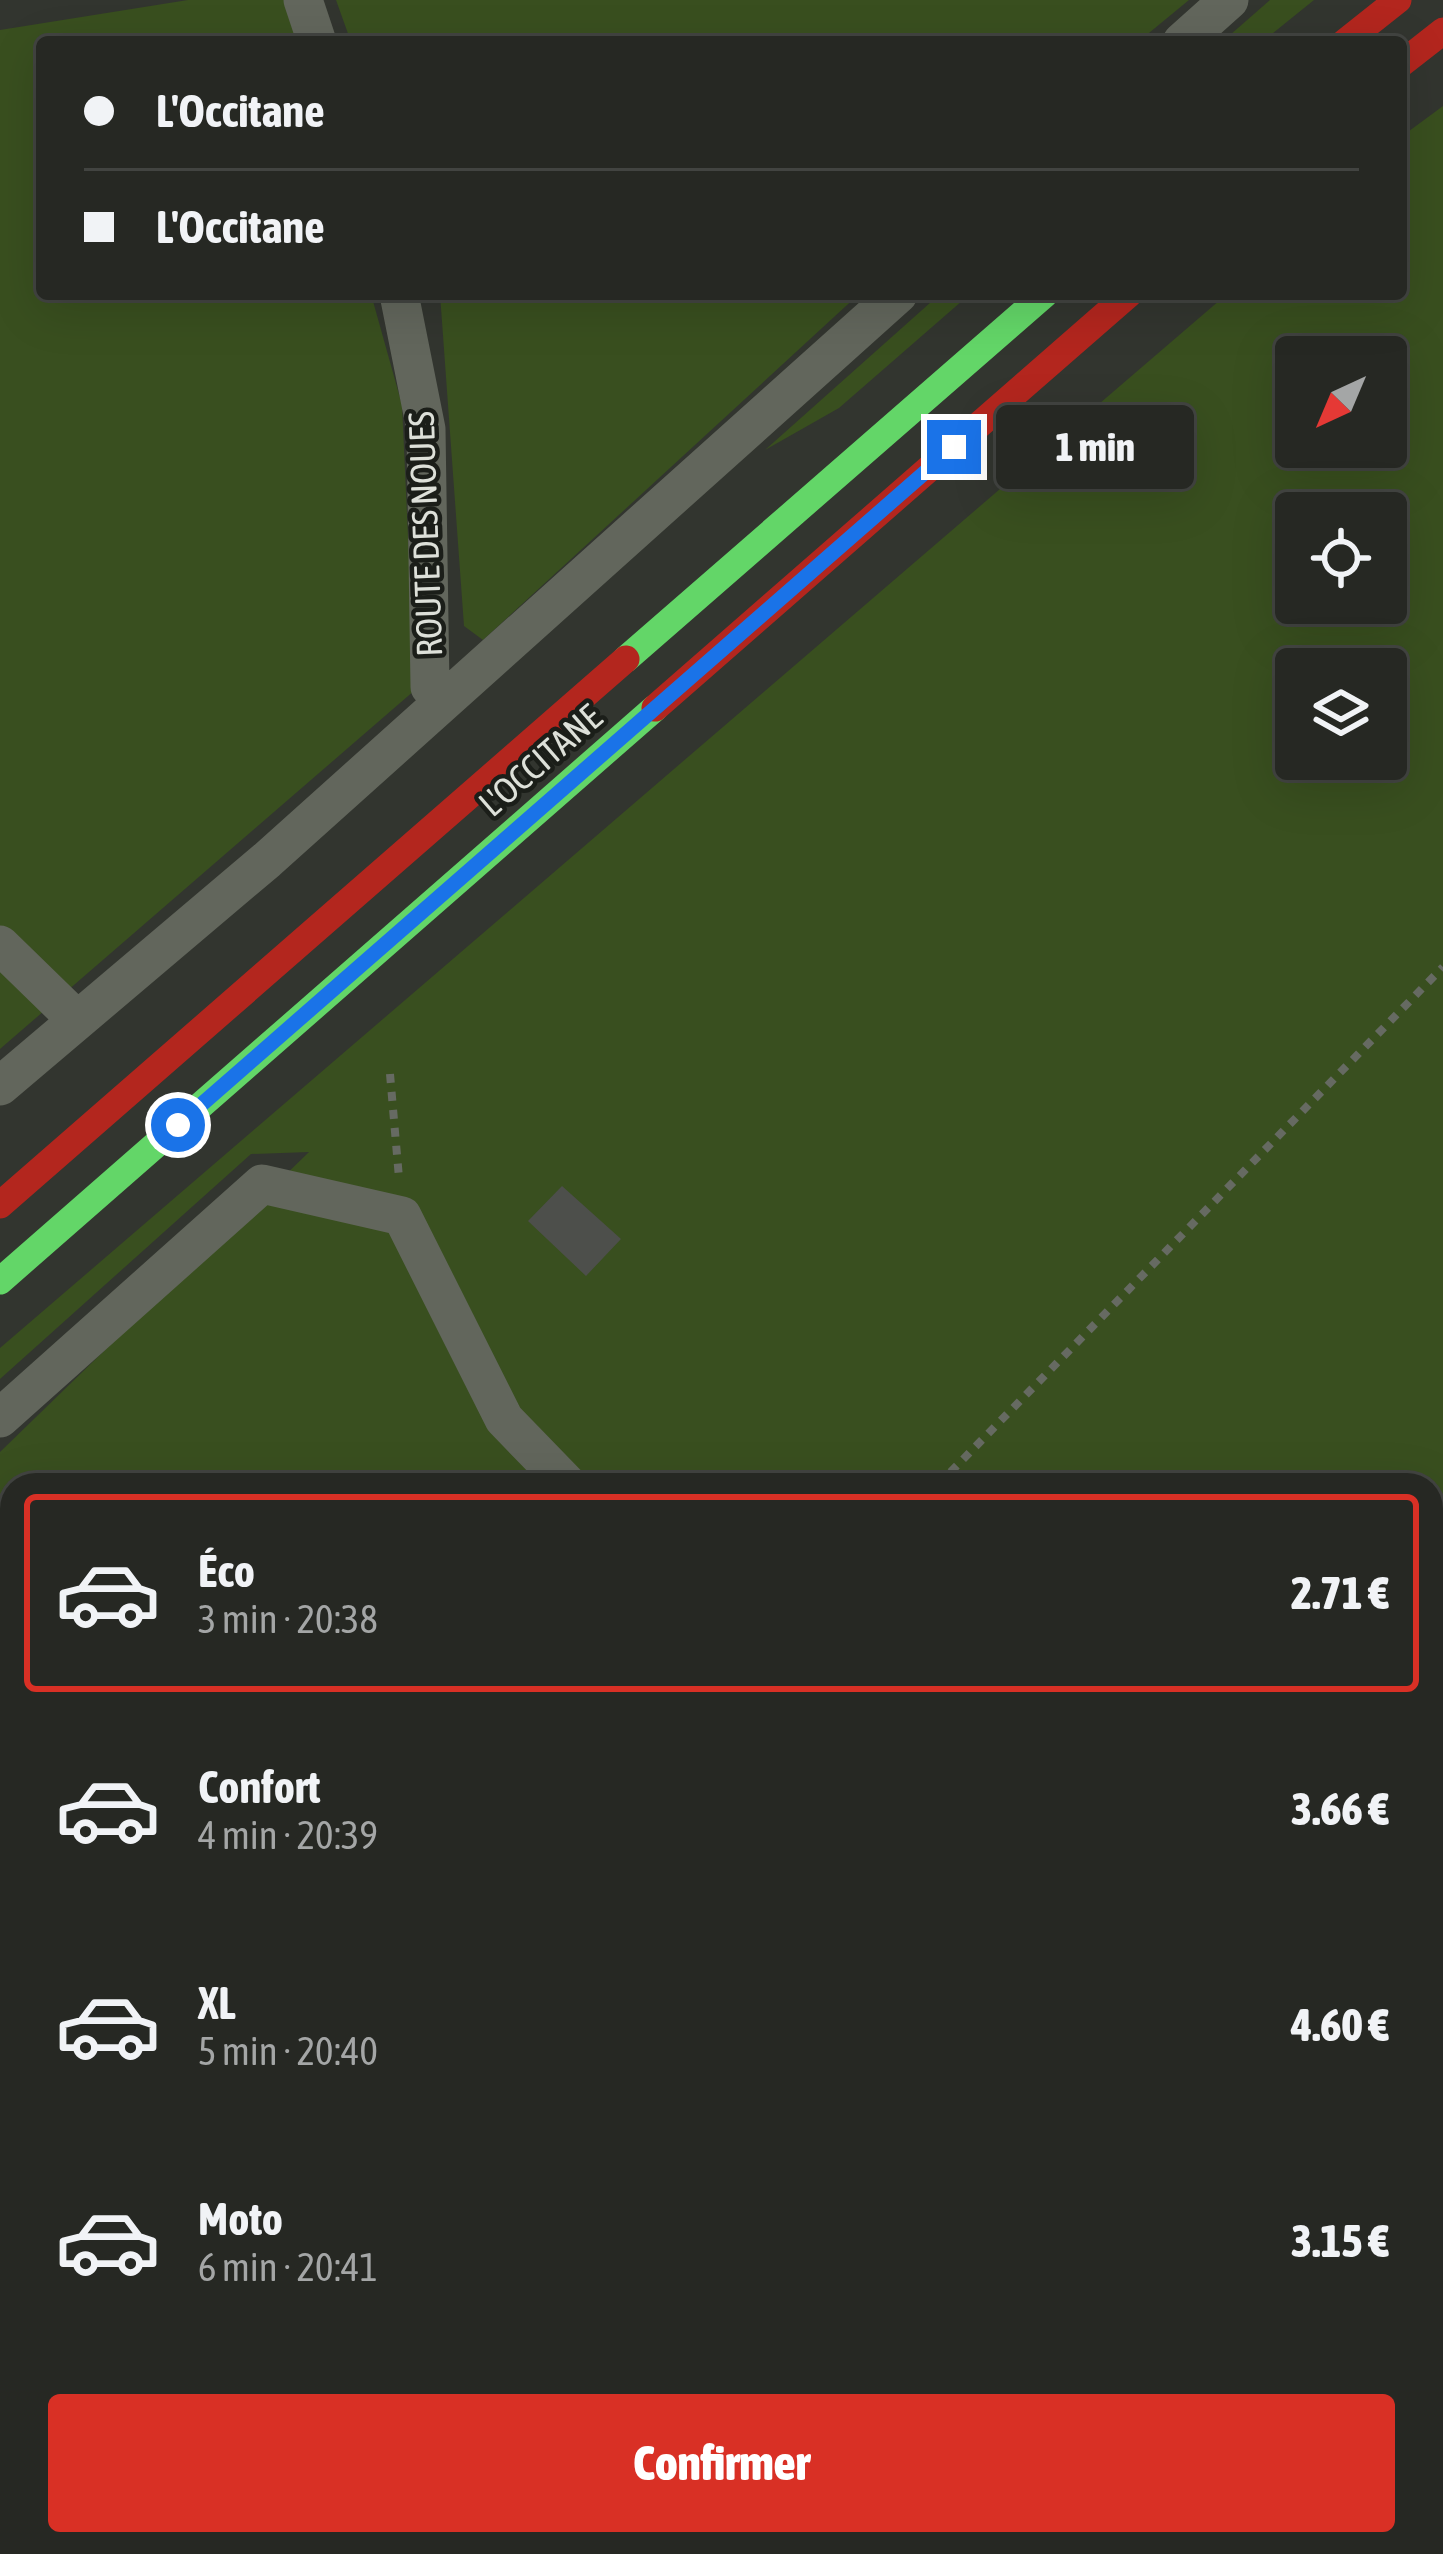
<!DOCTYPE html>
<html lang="fr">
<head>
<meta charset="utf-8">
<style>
	body { margin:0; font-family:"Asap Condensed",sans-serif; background:#323430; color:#f1f3f6; height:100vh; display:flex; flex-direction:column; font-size:45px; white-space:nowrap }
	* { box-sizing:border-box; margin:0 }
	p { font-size:39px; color:#a4a6a6 }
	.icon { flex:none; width:66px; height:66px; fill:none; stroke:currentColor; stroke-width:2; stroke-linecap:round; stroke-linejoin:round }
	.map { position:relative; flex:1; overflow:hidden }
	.panel { position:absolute; left:0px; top:1473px; width:1443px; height:1083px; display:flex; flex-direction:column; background:#262823; border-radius:36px 36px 0 0; box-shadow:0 12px 48px #0002,0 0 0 3px #424441 }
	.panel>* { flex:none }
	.guide { position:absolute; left:36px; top:36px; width:1371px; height:264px; border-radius:12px; box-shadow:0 12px 48px #0002,0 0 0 3px #424441; display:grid; align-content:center; height:264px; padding:0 48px; background:#262823 }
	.needle { width:78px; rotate:224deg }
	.controls { position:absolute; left:1275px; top:336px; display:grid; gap:24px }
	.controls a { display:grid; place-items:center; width:132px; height:132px; border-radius:12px; background:#262823; box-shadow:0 12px 48px #0002,0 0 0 3px #424441; font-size:60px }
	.end { position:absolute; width:54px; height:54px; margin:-27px; border:15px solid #1a73e8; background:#fff; box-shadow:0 0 0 6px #fff }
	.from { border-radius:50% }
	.bubble { position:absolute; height:84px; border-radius:12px; background:#262823; box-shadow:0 12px 48px #0002,0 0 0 3px #424441; font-size:39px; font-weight:800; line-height:84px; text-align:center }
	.guide b { display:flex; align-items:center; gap:42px; height:114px; font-size:45px }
	.guide b+b { border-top:3px solid #424441 }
	.guide i { width:30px; height:30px; background:#f1f3f6 }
	ul { padding:21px 0 0; list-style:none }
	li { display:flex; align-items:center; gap:36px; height:198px; margin:0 24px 18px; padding:0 24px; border:6px solid transparent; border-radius:12px }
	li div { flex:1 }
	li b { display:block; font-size:45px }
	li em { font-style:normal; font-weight:800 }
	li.active { border-color:#d93025 }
	li>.icon { width:108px; height:108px; stroke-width:1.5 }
	.action { display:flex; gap:24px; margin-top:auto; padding:24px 48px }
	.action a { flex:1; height:138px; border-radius:12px; background:#d93025; color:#fff; font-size:48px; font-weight:800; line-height:138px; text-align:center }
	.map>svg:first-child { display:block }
	.green { fill:#394f1f; fill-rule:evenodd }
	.building { fill:#4d4f4b }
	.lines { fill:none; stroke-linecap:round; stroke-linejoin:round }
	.path { stroke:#666a62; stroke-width:8; stroke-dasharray:9 9; stroke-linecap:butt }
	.street { stroke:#62665c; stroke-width:39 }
	.fast { stroke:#63d668; stroke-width:27 }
	.jam { stroke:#b3261e; stroke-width:27 }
	.route { stroke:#1a73e8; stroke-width:15 }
	.labels { text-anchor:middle; stroke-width:9; stroke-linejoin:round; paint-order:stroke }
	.street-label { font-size:36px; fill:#dde0d9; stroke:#1b1e19 }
</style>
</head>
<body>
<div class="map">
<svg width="1443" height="2554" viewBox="0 0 1443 2554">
	<rect width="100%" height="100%" fill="#32352f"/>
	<path class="green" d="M188 0H291L302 42H42V294H371L402 405 415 690 0 1049V30Z
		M336 0H1189L1138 42H351Z
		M1270 0H1314L1262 42H1222Z
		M1443 106V2554H0V1452L309 1152 251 1154 0 1379V1348L1227 294H1401V137ZM1296 357H1386V447H1296ZM1296 513H1386V603H1296ZM1296 669H1386V759H1296ZM12 1485H1431V2544H12Z
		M440 294H859L483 640 464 626Z
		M940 294H970L839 408 765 450Z"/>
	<path class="building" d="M562 1186 621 1239 586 1276 528 1221Z
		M1443 2202V2242L1431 2247V2207Z"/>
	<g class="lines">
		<path class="path" d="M390 1074 399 1178
			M938 1485 1443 967
			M1431 1954 1443 1950
			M494 2554 511 2544"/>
		<path class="street" d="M303 0 317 42
			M1182 42 1229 0
			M399 294 426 429 430 687 441 700
			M0 945 77 1020
			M0 1086 267 860 898 294
			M0 1418 262 1184 402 1216 504 1419 568 1485
			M1431 2509 1443 2523"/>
		<path class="fast" d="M626 659 1045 294
			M0 1281 655 708"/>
		<path class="jam" d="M1345 42 1398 0
			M1401 64 1443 31
			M655 708 1129 294
			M0 1205 626 659"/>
	</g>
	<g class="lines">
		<path class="route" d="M178 1125 954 447"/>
	</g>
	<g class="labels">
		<g class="street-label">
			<text transform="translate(425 534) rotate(-92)" y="13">ROUTE DES NOUES</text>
			<text transform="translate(540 760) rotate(-41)" y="13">L'OCCITANE</text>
		</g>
	</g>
</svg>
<div class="controls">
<a><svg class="needle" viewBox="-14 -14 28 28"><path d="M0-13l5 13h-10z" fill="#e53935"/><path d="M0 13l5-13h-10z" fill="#a4a6a6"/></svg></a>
<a><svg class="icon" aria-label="locate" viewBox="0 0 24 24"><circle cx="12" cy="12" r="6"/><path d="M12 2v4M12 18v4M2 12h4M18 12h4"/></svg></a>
<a><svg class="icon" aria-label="layers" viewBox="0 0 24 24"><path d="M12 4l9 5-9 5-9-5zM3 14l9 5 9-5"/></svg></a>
</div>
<i class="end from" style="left:178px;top:1125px"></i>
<i class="end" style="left:954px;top:447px"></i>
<div class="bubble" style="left:996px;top:405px;width:198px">1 min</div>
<div class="guide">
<b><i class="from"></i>L'Occitane</b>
<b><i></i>L'Occitane</b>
</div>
<section class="panel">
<ul>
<li class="active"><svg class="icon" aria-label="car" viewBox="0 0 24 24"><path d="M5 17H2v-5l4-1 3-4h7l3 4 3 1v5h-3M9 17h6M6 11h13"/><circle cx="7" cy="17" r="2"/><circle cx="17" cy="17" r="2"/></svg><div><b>Éco</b><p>3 min · 20:38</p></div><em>2.71 €</em></li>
<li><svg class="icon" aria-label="car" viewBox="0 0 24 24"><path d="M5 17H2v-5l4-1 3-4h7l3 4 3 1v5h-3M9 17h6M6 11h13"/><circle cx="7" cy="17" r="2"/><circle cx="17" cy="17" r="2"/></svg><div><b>Confort</b><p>4 min · 20:39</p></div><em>3.66 €</em></li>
<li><svg class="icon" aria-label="car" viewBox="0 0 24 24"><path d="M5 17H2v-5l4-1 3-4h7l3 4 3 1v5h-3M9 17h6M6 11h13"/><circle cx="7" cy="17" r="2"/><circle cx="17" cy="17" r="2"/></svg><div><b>XL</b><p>5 min · 20:40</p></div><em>4.60 €</em></li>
<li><svg class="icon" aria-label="car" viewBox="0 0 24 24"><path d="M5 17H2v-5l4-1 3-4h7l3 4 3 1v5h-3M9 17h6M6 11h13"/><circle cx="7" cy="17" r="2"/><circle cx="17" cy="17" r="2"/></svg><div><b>Moto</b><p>6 min · 20:41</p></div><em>3.15 €</em></li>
</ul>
<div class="action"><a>Confirmer</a></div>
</section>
</div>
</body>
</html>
